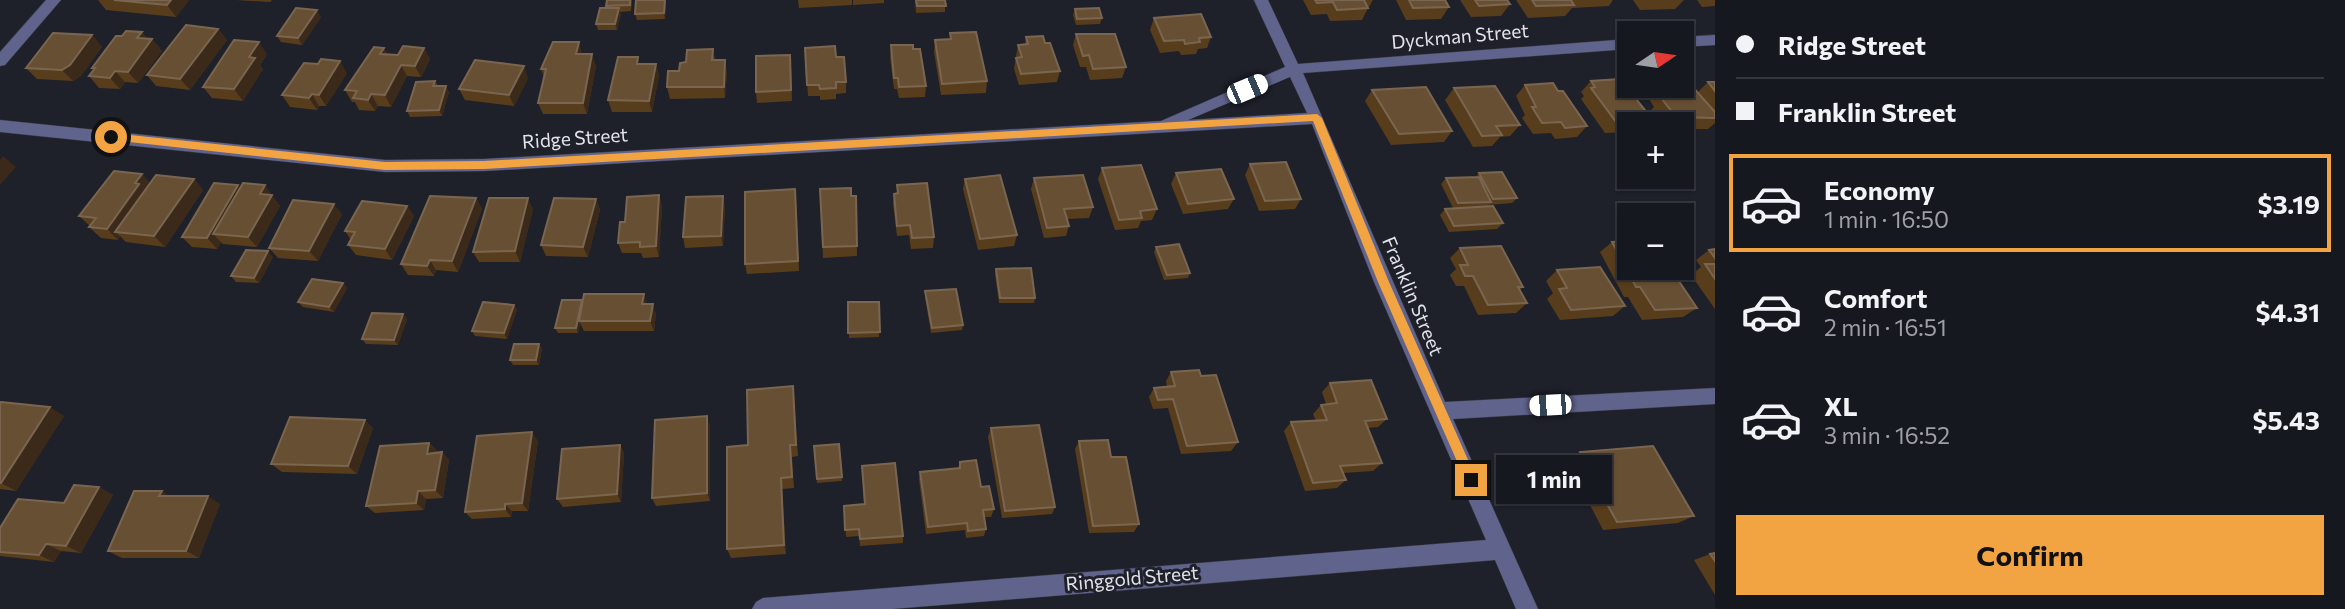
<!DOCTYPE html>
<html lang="en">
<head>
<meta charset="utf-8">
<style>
	body { margin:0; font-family:Commissioner,sans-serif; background:#1f2129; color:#f1f3f6; height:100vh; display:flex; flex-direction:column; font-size:26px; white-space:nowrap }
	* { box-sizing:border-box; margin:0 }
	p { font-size:23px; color:#9ea0a5 }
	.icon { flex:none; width:38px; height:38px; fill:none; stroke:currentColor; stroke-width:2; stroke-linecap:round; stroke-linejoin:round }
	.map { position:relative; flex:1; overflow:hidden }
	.side { display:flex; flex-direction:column; background:#161820; width:630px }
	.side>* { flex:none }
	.top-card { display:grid; align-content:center; height:154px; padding:0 21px; background:#161820 }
	.needle { width:46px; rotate:77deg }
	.fabs { position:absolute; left:1617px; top:21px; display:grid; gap:14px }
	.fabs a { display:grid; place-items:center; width:77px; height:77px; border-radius:0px; background:#161820; box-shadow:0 2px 5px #0004,0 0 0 2px #35373e; font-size:35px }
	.end { position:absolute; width:32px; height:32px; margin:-16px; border:9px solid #f3a442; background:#111; box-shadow:0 0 0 4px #111 }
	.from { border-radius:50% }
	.bubble { position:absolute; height:49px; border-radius:0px; background:#161820; box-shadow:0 2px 5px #0004,0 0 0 2px #35373e; font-size:23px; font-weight:700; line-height:49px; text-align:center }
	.car { position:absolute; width:21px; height:42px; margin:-21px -10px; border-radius:9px; box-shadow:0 0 5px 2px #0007; background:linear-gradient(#fff 24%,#345 0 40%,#fff 0 76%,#345 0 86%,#fff 0) }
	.top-card b { display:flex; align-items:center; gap:24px; height:66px; font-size:26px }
	.top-card b+b { border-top:2px solid #35373e }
	.top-card i { width:18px; height:18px; background:#f1f3f6 }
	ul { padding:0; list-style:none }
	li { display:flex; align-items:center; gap:21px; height:98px; margin:0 14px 10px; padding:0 7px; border:4px solid transparent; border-radius:0px }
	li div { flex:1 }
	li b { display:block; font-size:26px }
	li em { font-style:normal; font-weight:700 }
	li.selected { border-color:#f3a442 }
	li>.icon { width:63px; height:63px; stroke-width:1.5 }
	.button { display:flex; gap:14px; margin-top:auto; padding:14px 21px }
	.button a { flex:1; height:80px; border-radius:0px; background:#f3a442; color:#111; font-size:28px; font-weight:700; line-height:80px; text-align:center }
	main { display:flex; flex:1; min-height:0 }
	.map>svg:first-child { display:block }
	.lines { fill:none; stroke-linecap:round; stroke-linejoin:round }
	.minor-casing { stroke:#393b45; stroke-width:1 }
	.minor { fill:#60638b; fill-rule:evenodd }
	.wall { fill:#583d1d }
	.shaded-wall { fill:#3b2a19 }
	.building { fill:#674f33; stroke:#7a6650; stroke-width:2 }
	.route { fill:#f3a442 }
	.labels { text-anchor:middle; stroke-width:6; stroke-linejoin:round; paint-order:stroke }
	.street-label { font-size:19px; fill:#e2e3eb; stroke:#1e202a }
</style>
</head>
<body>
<main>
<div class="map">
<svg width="1715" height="609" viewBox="0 0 1715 609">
	<rect width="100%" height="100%" fill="#1e202a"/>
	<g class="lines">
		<g class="minor-casing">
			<path id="minor" d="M46 0H61L5 65 0 66V52Z
				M1254 0H1268L1298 64 1629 39V49L1303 73 1445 402 1715 388V404L1453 419 1538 609H1516L1495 560 892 609H752L756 602 763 598 1486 540 1374 282 1312 124 484 171 385 172 0 132V120L385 160 484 159 1161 121 1285 67ZM1290 77 1307 113 1188 120Z
				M1715 35V45L1682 47V37Z"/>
		</g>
		<use href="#minor" class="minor"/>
	</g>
	<path class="wall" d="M98 0H189L176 17 106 10Z
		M236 0H272L270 2Z
		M632 0 631 11 620 12 621 14 617 30H598L596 24 607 8 606 6Z
		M666 0 665 19 637 20 635 14Z
		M798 0H852V5L799 8Z
		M853 0H884V3L853 5Z
		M915 0H945V12L916 13Z
		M1303 0H1373L1369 7H1367L1368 8 1362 20 1330 21 1327 14 1311 15Z
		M1396 0H1445L1449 7 1441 19 1406 20Z
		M1460 0H1507L1510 4 1501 16 1471 17Z
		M1516 0H1613L1609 6 1572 8 1565 16 1528 18Z
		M1633 0H1684L1675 9 1640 10Z
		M1697 0H1715V6L1702 7Z
		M1075 9 1102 18 1100 24 1076 25 1073 15Z
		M321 17 302 45 281 42 277 36Z
		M1154 18 1211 37 1207 48 1198 49 1196 54 1181 55 1179 51 1160 53 1150 30Z
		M218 29 227 40 190 90 156 86 147 75Z
		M142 32 147 39H152L162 51 138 83 125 82 120 89 99 88 89 76 94 70 92 68 122 36Z
		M950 33 987 81 986 93 941 95 934 52 935 40H950Z
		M1076 34 1126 67 1122 78 1090 80 1086 67H1080L1073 45Z
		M92 35 102 47 81 76 73 81 37 79 26 68Z
		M1026 37 1045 43 1060 71 1057 82 1019 85 1014 69 1016 56 1018 45 1025 44Z
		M891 45 913 49 926 86 925 97 899 98 897 89H894L890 57Z
		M424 48 430 59 421 77 407 76 391 107 378 106 375 111 359 110 355 102H352L345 90 388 54 398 55Z
		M805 48 836 57 846 82V93L836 94V99L820 100V96H808Z
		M713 49 715 60 727 71 725 98 670 99 667 87 686 62Z
		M267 54 260 65 263 69 243 101 212 98 203 87Z
		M582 54 596 66 587 114H543L538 103 544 77 541 69Z
		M640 64H656L659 76 652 112H612L608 100Z
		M791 66 792 101 757 103 756 92Z
		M347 73 326 106H319L317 110 290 107 282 95Z
		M528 78 514 106 465 100 459 89Z
		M435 81 438 86 449 92 442 116 410 117 407 111Z
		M1591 81 1653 120 1648 124H1629V132L1605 133 1581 99 1584 96 1581 92Z
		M1708 82H1715V123L1708 129H1682V124H1661L1651 110 1654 107 1643 89 1646 86H1682L1698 92Z
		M1525 85 1558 91 1587 126 1577 137 1555 139 1551 133 1533 134 1522 118 1525 115 1516 96Z
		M1454 88 1520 125 1510 136 1500 137 1492 146 1473 147 1445 100Z
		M1372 90 1452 131 1444 142 1391 145 1365 101Z
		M1250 164 1301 199 1295 209 1259 211 1245 175Z
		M1102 168 1157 209 1152 220 1141 221 1138 228 1115 230 1098 179Z
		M1176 173 1234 199 1228 209 1183 214 1171 184Z
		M1479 173 1517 198 1512 203 1488 205 1487 207 1503 223 1497 229 1449 232 1440 215 1445 209 1469 208H1453L1441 184 1446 178H1475Z
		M142 174 150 183 194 179 203 190 165 247 126 242 120 236 118 240 101 238 89 227 90 226 79 216Z
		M1034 178 1093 207 1089 218 1067 219 1069 226 1066 236 1044 238 1031 189Z
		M965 179 1017 235 1014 246 978 250 963 189Z
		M897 185 934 237 933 248 911 249 909 235 897 236 893 204 894 194 897 193Z
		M240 188 273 196V197L280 206 257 247 223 244 221 242 217 249 192 247 182 237Z
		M820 189 851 196H856L857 256 823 258Z
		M659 195 662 206 659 257 643 258 641 253H622L618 243 625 222Z
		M476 198 482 209 458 272 436 270 434 276 408 275 401 264Z
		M596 199 600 210 588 257 546 256 541 245Z
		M796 200 799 271 747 274 745 264Z
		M407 206 414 216 392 260 356 255 348 245 351 240 345 231Z
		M725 206 723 246 685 248 683 237Z
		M533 209 520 262H479L473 252Z
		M342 214 318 261 278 258 269 248Z
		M1612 242 1629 268H1673H1671L1697 308 1683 317 1642 320 1628 297H1624L1600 252Z
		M1156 247 1190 273 1188 278 1164 280 1154 252Z
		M1460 248 1523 287 1520 290 1527 303 1516 313 1478 315 1464 286H1456L1450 275 1456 269 1450 258Z
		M1709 250 1715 258V309L1691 275 1701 267 1696 260Z
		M273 257 259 283 236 282 231 276Z
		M996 269 1035 298 1034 303H999L995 274Z
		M1557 270 1625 306 1613 316 1560 320 1547 299 1553 293 1546 281Z
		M343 283 347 288 334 312 303 307 298 302Z
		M925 291 963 325 962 330 931 333 925 297Z
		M582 300 583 302 647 304 656 314 654 331H584L580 323 578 333H558L555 328Z
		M848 302H879V337L849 338Z
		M514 305 517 310 507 339 475 336 472 331Z
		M403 314 407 319 398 345 366 344 362 339Z
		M539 344 542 349 539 365H513L510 360Z
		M1171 372 1201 376 1238 442 1231 451 1181 454 1168 408 1153 409 1149 397 1154 388 1167 387 1166 381Z
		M1330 383 1387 419 1378 427 1368 428 1382 463 1373 471 1343 473 1346 480 1337 488 1305 491 1284 431 1291 422 1316 421 1313 414 1321 405 1326 404 1322 392Z
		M794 398 798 456 792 457 794 488 782 489 786 554 731 558 727 549 748 445Z
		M0 404 64 416 16 491 0 489Z
		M710 425V501L656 506 652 498Z
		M373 428 357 474 282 472 271 464Z
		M991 428 1055 507 1052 514 1002 518 988 437Z
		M538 441 528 511H512L511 517 472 519 465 512Z
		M1079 441 1139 524 1134 532 1089 533 1075 449Z
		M429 443 437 451 436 453 442 452 449 460 443 498 426 499 424 510 375 513 366 506Z
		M839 444 842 481 817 483 814 446Z
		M620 445 624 453 621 502 563 507 557 499Z
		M1580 452 1694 516 1678 523 1603 530 1589 503H1583L1574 486 1579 483 1567 460Z
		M960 462 981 487 994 509 991 517H984L986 529 984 536 966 538 965 530 926 534 919 479 920 472 958 468Z
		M862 466 903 536V543L860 546 859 536 846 537 844 506 864 504Z
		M99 487 113 495 81 553 61 551 54 562 0 556V528L64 503Z
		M170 496 220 504 199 558H122L108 551Z
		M1715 553V595L1694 560 1710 554Z"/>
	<path class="shaded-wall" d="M171 0H189L176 17 167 5Z
		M665 0H666L665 19 664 13Z
		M619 8 621 14 617 30 615 24Z
		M317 10 321 17 302 45 298 38Z
		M218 29 227 40 190 90 180 79Z
		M142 32 150 42 152 39 162 51 138 83 128 72 137 38Z
		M92 35 102 47 81 76 73 81 62 70Z
		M259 42 267 54 260 65 263 69 243 101 234 89 249 57Z
		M579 42 582 54 580 66 576 54Z
		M384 48 391 59 380 54Z
		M424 48 430 59 421 77 415 66Z
		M592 54 596 66 587 114 583 103Z
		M725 60 727 71 725 98 724 87Z
		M340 61 347 73 326 106 319 95Z
		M656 64 659 76 652 112 649 101Z
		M401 65 407 76 391 107 385 95Z
		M524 66 528 78 514 106 509 95Z
		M115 71 125 82 120 89 110 78Z
		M446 86 449 92 442 116 439 110Z
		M312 94 319 106 317 110 309 98Z
		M371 94 378 106 375 111 368 100Z
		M3 156 16 167 0 185V160Z
		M142 174 152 185 115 232 120 236 118 240 107 229Z
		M194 179 203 190 165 247 154 236Z
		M238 185 247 196 213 234 221 242 217 249 207 238Z
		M265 185 280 206 257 247 248 237 260 194Z
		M659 195 662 206 659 257 656 246Z
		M723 196 725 206 723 246 721 236Z
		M476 198 482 209 458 272 452 261Z
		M528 198 533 209 520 262 515 251Z
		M596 199 600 210 588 257 583 247Z
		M334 204 342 214 318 261 309 251Z
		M407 206 414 216 392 260 385 249Z
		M268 251 273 257 259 283 254 278Z
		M430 260 436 270 434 276 427 266Z
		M343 283 347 288 334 312 329 307Z
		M644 294 647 304H642Z
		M582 300 584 305 579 321 580 323 578 333 576 328Z
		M653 304 656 314 654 331 650 321Z
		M514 305 517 310 507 339 504 333Z
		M403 314 407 319 398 345 394 340Z
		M539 344 542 349 539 365 536 360Z
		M50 407 64 416 16 491 1 483Z
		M707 416 710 425V501L707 493Z
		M365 420 373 428 357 474 348 466Z
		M532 432 538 441 528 511 522 503Z
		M429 443 437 451 435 462 427 454Z
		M620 445 624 453 621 502 617 494Z
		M442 452 449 460 443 498 435 490Z
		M781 478 782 489 786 554 784 545Z
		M99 487 113 495 81 553 66 546Z
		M162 491 174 499 159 496Z
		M418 491 426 499 424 510 416 503Z
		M208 496 220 504 199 558 186 551Z
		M505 504 512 511 511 517 505 509Z
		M46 544 61 551 54 562 39 555Z"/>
	<path class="building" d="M114 0H171L167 5Z
		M607 0H630V5L606 6Z
		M636 0H665L664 13 635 14Z
		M916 0H945L946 6H917Z
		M1315 0H1364L1368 8 1337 10 1333 2 1317 3Z
		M1409 0H1445L1449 7 1413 8Z
		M1475 0H1507L1510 4 1479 6Z
		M1532 0H1571L1574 5 1536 6Z
		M296 8 317 10 298 38 277 36Z
		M600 8H619L615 24H596Z
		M1099 8 1102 18 1077 19 1075 9Z
		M1201 14 1211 37 1199 38 1200 42 1185 44 1184 40 1164 41 1154 18Z
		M186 25 218 29 180 79 147 75Z
		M126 31 142 32 137 38 152 39 128 72 115 71 110 78 89 76 95 68H92L116 36H122Z
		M976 32 987 81 942 84 935 40 951 39 950 33Z
		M53 33 92 35 70 65 62 70 26 68Z
		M1076 34H1115L1126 67 1093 69 1089 55 1083 56Z
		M1043 36 1045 43H1050L1060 71 1021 74 1016 58 1022 57 1018 45 1028 44 1026 37Z
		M234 40 259 42 249 57 255 58 234 89 203 87Z
		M553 42H579L576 54H592L583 103H538L546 69H541Z
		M891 45H913V49H920L926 86 899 87 898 78H894Z
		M403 46 424 48 415 66 401 65 385 95 371 94 368 100 353 98 357 91 345 90 374 47 384 48 380 54 398 55Z
		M835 46 836 57H844L846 82H836V88L820 89 819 85H807L805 48Z
		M713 49 712 60H725L724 87H667L668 71H679L680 63 686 62 687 50Z
		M790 55 791 90 756 92V56Z
		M618 57H638L637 64H656L649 101 608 100Z
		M321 59 340 61 319 95 312 94 309 98 282 95 304 63 318 64Z
		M475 60 524 66 509 95 459 89Z
		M1682 76H1683L1715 112V118L1676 117 1662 99H1666L1659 86H1682Z
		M1620 79 1653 120 1616 122 1591 88 1595 87 1591 81Z
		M435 81 433 86H446L439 110 407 111 416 82Z
		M1708 82H1715V91Z
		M1553 83 1558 91H1563L1587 126 1565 128 1561 122 1542 123 1532 107H1536L1525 85Z
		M1495 86 1520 125 1496 126 1502 135 1482 136 1454 88Z
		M1426 87 1452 131 1399 134 1372 90Z
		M1286 162 1301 199 1265 201 1250 164Z
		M1141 165 1157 209 1140 211 1142 218 1119 220 1102 168Z
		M1221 169 1234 199 1188 204 1176 173Z
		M114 171 142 174 135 183 139 184 107 229 89 227 96 218 79 216Z
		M1502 172 1517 198 1493 199 1479 173Z
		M156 175 194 179 154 236 115 232Z
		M1000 175 1017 235 980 239 965 179Z
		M1083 175 1093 207 1064 209 1069 226 1047 228 1034 178Z
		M1479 177 1491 202 1458 203 1446 178Z
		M214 183 238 185 207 238 182 237Z
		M243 183 265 185 260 194 272 195 248 237 213 234Z
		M927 183 934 237 912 238 910 225 897 226 894 194 898 193 897 185Z
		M851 188V196H856L857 246 823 247 820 189Z
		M795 189 798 261 745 264V192Z
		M659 195 656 246 640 247V242L618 243 620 222H625L627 197Z
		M430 196 476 198 452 261 430 260 427 266 401 264Z
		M723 196 721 236 683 237 686 197Z
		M489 198H528L515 251 473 252Z
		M554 198 596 199 583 247 541 245Z
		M293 200 334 204 309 251 269 248Z
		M362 201 407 206 385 249 348 245 355 232 345 231Z
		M1493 206 1503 223 1454 226 1445 209Z
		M1629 241V268H1670L1697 308 1655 310 1640 287H1636L1612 242Z
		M1179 244 1190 273 1167 275 1156 247Z
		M1501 246 1523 287H1518L1527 303 1488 305 1473 276H1465L1460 265H1468L1460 248Z
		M1715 249V258L1709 250Z
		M246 250 268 251 254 278 231 276Z
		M1705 264H1715V279Z
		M1600 267 1625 306 1571 310 1559 289 1567 288 1557 270Z
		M1031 268 1035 298H1000L996 269Z
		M312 279 343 283 329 307 298 302Z
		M956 289 963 325 932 328 925 291Z
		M584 294H644L642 304H653L650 321H579Z
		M562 300H582L576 328H555Z
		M483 302 514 305 504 333 472 331Z
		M848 302H879L880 332 848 333Z
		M372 313 403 314 394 340 362 339Z
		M514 344H539L536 360H510Z
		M1199 370 1201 376 1216 375 1238 442 1187 446 1173 399 1158 400 1154 388 1175 386 1171 372Z
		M1371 380 1387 419 1365 421 1382 463 1340 466 1346 480 1313 483 1291 422 1327 420 1321 405 1337 403 1330 383Z
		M793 386 796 445H790L792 477 781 478 784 545 727 549V447L748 445 747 390Z
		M1 402 50 407 1 483H0V404Z
		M707 416V493L652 498 655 420Z
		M290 417 365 420 348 466 271 464Z
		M1039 425 1055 507 1005 511 991 428Z
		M532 432 522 503 505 504V509L465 512 477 436Z
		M1108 440 1111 457H1126L1139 524 1093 526 1079 441Z
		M429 443 427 454 442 452 435 490 418 491 416 503 366 506 380 446Z
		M839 444 842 477 817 479 814 446Z
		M620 445 617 494 557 499 562 449Z
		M1653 446 1694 516 1617 522 1602 495H1596L1587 479 1594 478 1580 452Z
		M976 460 981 487 989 486 994 509 983 510 986 529 968 531 967 523 928 527 920 472 960 468V462Z
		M895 463 903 536 860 539 859 529 845 530 844 506 865 504 862 466Z
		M74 485 99 487 66 546 46 544 39 555 0 552V528L18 499 64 503Z
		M134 491H162L159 496H208L186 551H108Z
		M1715 553V561L1710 554Z"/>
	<path class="route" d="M1317 114 1322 118 1389 282 1477 480 1476 484H1467L1378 282 1313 121 484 169 385 170 111 140 106 137 111 133 385 162 484 161Z"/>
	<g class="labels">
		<g class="street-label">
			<text transform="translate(1460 36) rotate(-5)" y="7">Dyckman Street</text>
			<text transform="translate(575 138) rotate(-4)" y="7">Ridge Street</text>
			<text transform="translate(1413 296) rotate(67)" y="7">Franklin Street</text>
			<text transform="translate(1132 578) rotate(-5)" y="7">Ringgold Street</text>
		</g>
	</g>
</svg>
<div class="fabs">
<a><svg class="needle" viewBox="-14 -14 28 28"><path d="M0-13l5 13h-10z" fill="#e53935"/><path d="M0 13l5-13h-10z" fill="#9ea0a5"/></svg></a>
<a>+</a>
<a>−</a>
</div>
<i class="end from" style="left:111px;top:137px"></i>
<i class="end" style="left:1471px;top:480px"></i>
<div class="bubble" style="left:1496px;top:455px;width:116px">1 min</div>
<i class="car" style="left:1247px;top:89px;rotate:67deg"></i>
<i class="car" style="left:1550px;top:405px;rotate:267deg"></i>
</div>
<section class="side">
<div class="top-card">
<b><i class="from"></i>Ridge Street</b>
<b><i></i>Franklin Street</b>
</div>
<ul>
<li class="selected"><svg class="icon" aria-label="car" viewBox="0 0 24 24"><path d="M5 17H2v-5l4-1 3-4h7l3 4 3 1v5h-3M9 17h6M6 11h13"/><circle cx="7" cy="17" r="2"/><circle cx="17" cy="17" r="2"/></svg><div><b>Economy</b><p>1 min · 16:50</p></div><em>$3.19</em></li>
<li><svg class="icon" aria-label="car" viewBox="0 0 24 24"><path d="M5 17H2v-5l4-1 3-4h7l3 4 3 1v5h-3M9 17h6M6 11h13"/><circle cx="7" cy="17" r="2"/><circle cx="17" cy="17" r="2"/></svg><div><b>Comfort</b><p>2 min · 16:51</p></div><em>$4.31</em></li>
<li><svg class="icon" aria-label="car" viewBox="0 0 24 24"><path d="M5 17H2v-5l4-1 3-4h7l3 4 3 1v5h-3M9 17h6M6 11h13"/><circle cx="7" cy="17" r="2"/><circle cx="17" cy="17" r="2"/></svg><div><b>XL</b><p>3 min · 16:52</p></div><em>$5.43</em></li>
</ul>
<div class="button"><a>Confirm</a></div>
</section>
</main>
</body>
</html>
